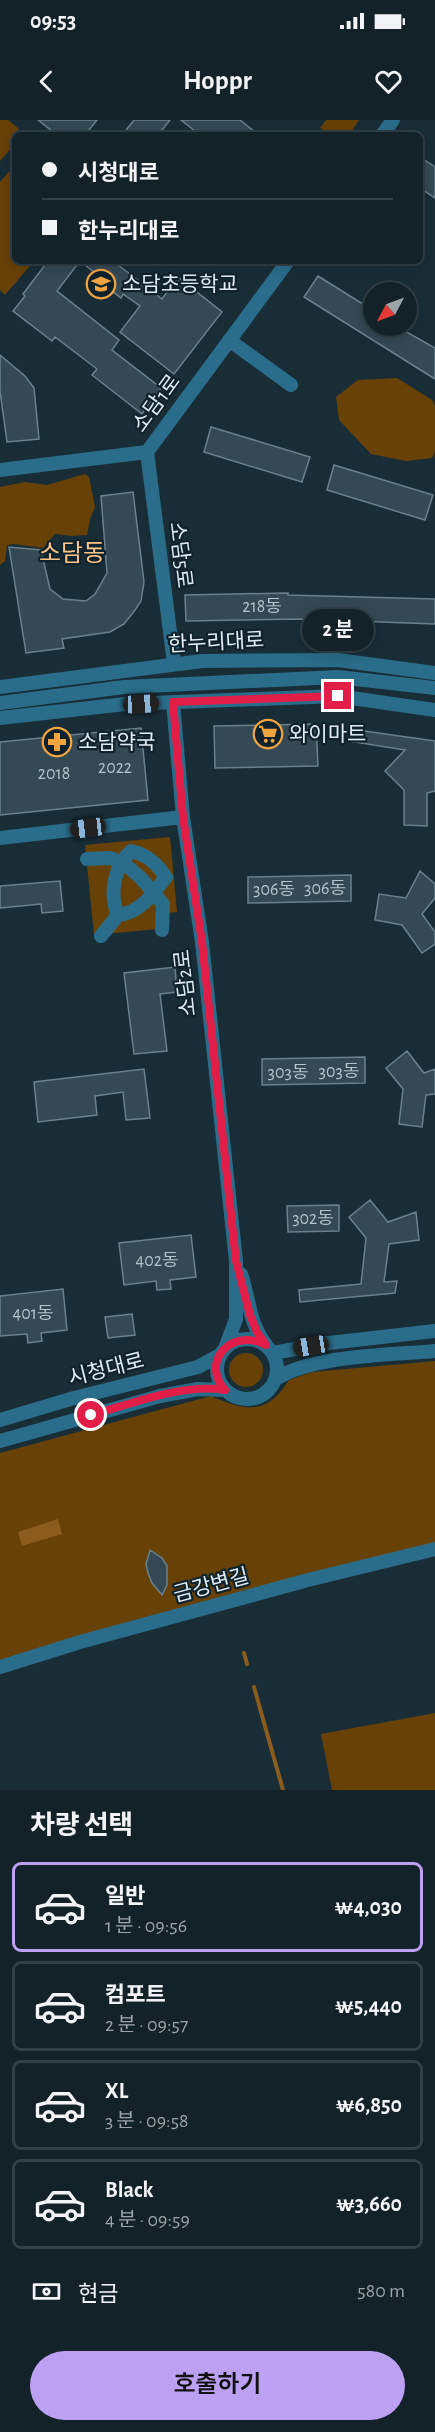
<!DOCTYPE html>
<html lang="ko">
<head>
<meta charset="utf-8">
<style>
	body { margin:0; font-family:"Alegreya Sans","Noto Sans KR",sans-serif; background:#1c2a31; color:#f1f3f6; height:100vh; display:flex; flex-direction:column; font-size:22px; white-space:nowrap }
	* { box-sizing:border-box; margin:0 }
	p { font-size:20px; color:#9da4a8 }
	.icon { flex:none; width:33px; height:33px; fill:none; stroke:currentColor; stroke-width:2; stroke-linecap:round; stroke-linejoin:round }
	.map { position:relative; height:1670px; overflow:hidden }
	.panel { display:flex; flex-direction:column; background:#132229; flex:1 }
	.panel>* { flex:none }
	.guide { position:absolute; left:12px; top:12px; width:411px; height:132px; border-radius:9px; box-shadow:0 3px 15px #0003,0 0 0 2px #323f46; display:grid; align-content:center; height:132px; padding:0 30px; background:#132229 }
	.needle { width:39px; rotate:229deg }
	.buttons { position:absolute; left:363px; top:162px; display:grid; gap:12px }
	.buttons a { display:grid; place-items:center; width:54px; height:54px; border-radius:50%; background:#132229; box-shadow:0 3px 15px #0003,0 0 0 2px #323f46; font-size:30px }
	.end { position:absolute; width:27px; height:27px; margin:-14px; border:8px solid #e11d48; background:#fff; box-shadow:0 0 0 3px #fff }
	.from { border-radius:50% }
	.bubble { position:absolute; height:42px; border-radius:21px; background:#132229; box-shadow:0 3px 15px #0003,0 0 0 2px #323f46; font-size:20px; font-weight:600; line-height:42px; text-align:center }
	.car { position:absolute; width:18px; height:36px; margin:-18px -9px; border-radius:8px; box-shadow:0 0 4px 2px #0007; background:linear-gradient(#222 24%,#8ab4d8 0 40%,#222 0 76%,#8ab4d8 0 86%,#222 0) }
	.guide b { display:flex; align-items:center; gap:21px; height:57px; font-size:22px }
	.guide b+b { border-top:2px solid #323f46 }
	.guide i { width:15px; height:15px; background:#f1f3f6 }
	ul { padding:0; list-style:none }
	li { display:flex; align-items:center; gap:18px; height:90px; margin:0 12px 9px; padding:0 18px; border:3px solid #323f46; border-radius:9px }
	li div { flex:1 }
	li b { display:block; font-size:22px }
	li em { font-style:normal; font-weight:600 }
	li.selected { border-color:#bca0f2 }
	li>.icon { width:54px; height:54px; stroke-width:1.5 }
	h2 { padding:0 30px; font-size:27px; line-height:72px }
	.pay { display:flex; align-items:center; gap:15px; height:66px; padding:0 30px; font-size:22px }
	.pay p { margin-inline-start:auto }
	.action { display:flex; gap:12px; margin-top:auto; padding:12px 30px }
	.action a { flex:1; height:69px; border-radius:36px; background:#bca0f2; color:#111; font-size:24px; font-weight:600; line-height:69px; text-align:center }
	.status { display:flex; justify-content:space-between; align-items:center; height:42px; padding:0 30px; background:#132229; direction:ltr }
	.status svg { height:16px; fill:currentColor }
	header { display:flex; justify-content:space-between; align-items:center; height:78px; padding:0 30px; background:#132229; font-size:27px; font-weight:600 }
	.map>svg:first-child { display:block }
	.green { fill:#684107 }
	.water { fill:#8a5c1e }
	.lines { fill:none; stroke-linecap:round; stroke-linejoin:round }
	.stream { stroke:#8a5c1e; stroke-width:4 }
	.building { fill:#354954; stroke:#6a818c; stroke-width:1.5 }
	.minor { stroke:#2a6d8a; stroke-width:14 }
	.route { stroke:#e11d48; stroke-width:8 }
	.labels { text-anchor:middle; stroke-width:4.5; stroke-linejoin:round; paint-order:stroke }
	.number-label { font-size:18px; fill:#b5c3cb }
	.poi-label { font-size:21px; fill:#e0ecf3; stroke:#10232d; text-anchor:start }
	.street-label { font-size:21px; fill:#e0ecf3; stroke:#10232d }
	.quarter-label { font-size:24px; fill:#fbc587; stroke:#10232d }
</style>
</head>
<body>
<div class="status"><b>09:53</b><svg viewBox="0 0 49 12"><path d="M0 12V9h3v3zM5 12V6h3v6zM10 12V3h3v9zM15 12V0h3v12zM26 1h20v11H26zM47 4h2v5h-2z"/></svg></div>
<header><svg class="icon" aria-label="back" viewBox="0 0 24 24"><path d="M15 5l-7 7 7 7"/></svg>Hoppr<svg class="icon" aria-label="heart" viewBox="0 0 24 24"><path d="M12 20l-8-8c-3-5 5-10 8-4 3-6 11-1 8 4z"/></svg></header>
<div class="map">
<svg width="435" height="1670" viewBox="0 0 435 1670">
	<rect width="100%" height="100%" fill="#192d37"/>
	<path class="green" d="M0 0H8L19 9 17 12 20 15H15V24L0 41Z
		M326 0H359L349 15H331L320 8Z
		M15 45V141H34L5 175 0 170V62Z
		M397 258 432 280 435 286V331L432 338 406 341 371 334 339 300 336 277 358 260Z
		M85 354 89 357 95 387 90 399 87 415 71 416 55 414 43 428 14 424 7 425 5 441 0 445V367L25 362 47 365Z
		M170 717 177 792 157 794 158 809 94 815 85 725Z
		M229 1250a17 17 0 1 1 34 0a17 17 0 1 1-34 0Z
		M435 1241V1426L0 1545V1333L211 1276C245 1291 267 1296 289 1260L312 1252Z
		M435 1593V1670H332L321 1614Z"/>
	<path class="water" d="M58 1399 62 1414 22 1426 18 1412Z"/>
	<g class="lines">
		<path class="stream" d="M244 1533 247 1544
			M254 1567 283 1670"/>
	</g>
	<path class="building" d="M38 0H97L85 15H57Z
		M134 0H170L158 15H122Z
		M181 0H240L259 15H200Z
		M420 37 435 47V78L420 68Z
		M48 141H80L57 171 119 220 112 230 161 268 142 294 92 255 97 249 55 217 52 221 13 191 25 176 23 174Z
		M80 141H113L162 179 178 157 222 192 174 254 120 212 140 186 123 174 121 178 98 160 100 157Z
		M318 156 374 191V206H396L435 228V259L304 177Z
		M0 235 25 256 34 268 39 319 7 322 0 271Z
		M211 307 310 337 302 362 204 332Z
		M334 345 433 375 425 400 327 370Z
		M133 372 144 462 141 481 135 490 124 504 110 512 62 519 64 528 26 533 9 427 41 430 50 469 63 479 86 481 95 474 107 453 101 376Z
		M288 473V475L435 479V504L301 499 186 501 185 475Z
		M316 604 318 646 215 648 214 606Z
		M141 608 148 680 0 695V622Z
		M350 609 435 621V671L427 673V706L404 705V670L385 651 405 630 348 621Z
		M420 751 435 764V778L422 794 435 812V824L422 833 402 805 375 800 379 774 406 778Z
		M351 755V781L248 783V757Z
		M60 761 63 791 42 793 41 784 0 788V766Z
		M175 847 177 872 160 874 167 931 134 934 124 853Z
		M407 931 424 953 435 949V974L426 975 422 1007 399 1004 403 969 386 948Z
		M365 937V963L262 965V939Z
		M144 949 150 998 126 1000 123 972 95 976 97 995 38 1002 34 962Z
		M370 1080 388 1102 416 1092 419 1120 389 1124 384 1162 397 1161 395 1173 300 1182 299 1170 361 1164 366 1118 349 1097Z
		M339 1085V1111L288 1112 287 1086Z
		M191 1115 196 1157 170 1160 171 1169 157 1170 156 1161 124 1165 119 1123Z
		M63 1169 67 1210 41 1213 42 1221 28 1223 27 1214 0 1216V1176Z
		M132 1194 135 1215 108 1218 105 1197Z
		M150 1430 162 1438 167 1446V1465L162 1475 152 1463 148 1453 146 1444Z"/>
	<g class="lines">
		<path class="minor" d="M382 15 393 0
			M229 220 291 265
			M147 332 174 543
			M0 350 147 332 288 141
			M0 567 202 541 338 540 435 553
			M173 582 183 697 202 822 236 1141V1199L226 1226
			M0 583 124 567 338 557 435 568
			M0 598 125 584 338 576 435 590
			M0 718 183 697
			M87 739 111 738 127 746 140 757 163 784 162 810
			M101 816 118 795C140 793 153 774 166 757 156 743 148 735 131 731 114 746 109 774 118 795
			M241 1154C250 1180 248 1201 266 1225
			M217 1249a30 30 0 1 1 60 0a30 30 0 1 1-60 0Z
			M273 1233 329 1223 435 1211
			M276 1259C312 1235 391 1235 435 1231
			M0 1300 74 1278 198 1247 220 1235
			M0 1321 160 1276 198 1269 225 1270
			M0 1547 80 1522 308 1460 435 1429"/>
	</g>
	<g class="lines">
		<path class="route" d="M91 1295C131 1284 183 1263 225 1270 200 1242 231 1207 266 1225L257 1212 250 1195 236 1141 202 822 183 697 173 582 338 576"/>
	</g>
	<defs>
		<g id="school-ring" transform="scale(1.5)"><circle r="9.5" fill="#10232d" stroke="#f1a540" stroke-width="1.5"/><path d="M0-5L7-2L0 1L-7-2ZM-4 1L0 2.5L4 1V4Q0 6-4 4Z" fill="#f1a540"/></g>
		<g id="supermarket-ring" transform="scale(1.5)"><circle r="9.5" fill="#10232d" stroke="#f1a540" stroke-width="1.5"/><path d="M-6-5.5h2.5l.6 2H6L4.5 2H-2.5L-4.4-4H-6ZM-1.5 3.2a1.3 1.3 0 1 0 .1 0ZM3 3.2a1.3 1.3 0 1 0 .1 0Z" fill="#f1a540"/></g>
		<g id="pharmacy-ring" transform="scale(1.5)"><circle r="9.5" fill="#10232d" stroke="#f1a540" stroke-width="1.5"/><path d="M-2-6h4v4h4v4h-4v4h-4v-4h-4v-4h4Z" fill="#f1a540"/></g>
	</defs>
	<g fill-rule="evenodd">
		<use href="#school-ring" x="101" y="164"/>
		<use href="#supermarket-ring" x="268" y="614"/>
		<use href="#pharmacy-ring" x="57" y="622"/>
	</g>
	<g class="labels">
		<g class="number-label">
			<text x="262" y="492">218동</text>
			<text x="115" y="653">2022</text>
			<text x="54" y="659">2018</text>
			<text x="325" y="774">306동</text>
			<text x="274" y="775">306동</text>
			<text x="339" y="957">303동</text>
			<text x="288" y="958">303동</text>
			<text x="313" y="1104">302동</text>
			<text x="157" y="1146">402동</text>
			<text x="33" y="1199">401동</text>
		</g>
		<g class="poi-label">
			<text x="122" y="171">소담초등학교</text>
			<text x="289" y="621">와이마트</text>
			<text x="78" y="629">소담약국</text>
		</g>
		<g class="street-label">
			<text transform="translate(156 283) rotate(-54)" y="7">소담1로</text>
			<text transform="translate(181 435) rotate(83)" y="7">소담5로</text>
			<text transform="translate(216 522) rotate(-3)" y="7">한누리대로</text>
			<text transform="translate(185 863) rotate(-96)" y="7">소담2로</text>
			<text transform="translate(106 1249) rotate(-14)" y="7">시청대로</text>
			<text transform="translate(211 1465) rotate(-15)" y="7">금강변길</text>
		</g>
		<g class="quarter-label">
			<text x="72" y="441">소담동</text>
		</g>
	</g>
</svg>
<div class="buttons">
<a><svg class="needle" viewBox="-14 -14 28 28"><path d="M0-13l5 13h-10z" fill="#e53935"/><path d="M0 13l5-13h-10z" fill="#9da4a8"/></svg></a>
</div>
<i class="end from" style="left:91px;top:1295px"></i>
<i class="end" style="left:338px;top:576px"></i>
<div class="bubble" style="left:302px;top:489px;width:72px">2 분</div>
<i class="car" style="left:141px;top:584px;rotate:87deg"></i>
<i class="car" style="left:88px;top:708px;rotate:263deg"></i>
<i class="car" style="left:311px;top:1226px;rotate:261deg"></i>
<div class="guide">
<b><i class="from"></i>시청대로</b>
<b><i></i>한누리대로</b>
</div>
</div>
<section class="panel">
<h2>차량 선택</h2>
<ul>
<li class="selected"><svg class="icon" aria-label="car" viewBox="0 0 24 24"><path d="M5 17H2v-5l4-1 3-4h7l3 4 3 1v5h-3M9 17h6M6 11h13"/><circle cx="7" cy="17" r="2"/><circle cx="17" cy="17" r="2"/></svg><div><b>일반</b><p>1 분 · 09:56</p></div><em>₩4,030</em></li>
<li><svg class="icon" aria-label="car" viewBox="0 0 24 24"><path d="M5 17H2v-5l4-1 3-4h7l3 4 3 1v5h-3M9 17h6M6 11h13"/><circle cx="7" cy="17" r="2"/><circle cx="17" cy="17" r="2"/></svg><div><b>컴포트</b><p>2 분 · 09:57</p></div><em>₩5,440</em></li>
<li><svg class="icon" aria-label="car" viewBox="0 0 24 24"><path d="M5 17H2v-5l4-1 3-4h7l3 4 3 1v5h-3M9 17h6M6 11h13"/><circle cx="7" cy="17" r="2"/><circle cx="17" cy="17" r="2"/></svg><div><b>XL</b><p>3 분 · 09:58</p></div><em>₩6,850</em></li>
<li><svg class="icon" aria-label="car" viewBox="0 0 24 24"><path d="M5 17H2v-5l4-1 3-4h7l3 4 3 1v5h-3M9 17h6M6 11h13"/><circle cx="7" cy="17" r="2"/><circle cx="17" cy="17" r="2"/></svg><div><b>Black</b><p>4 분 · 09:59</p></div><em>₩3,660</em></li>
</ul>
<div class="pay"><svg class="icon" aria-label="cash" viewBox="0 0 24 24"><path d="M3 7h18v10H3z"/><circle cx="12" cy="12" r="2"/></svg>현금<p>580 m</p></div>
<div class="action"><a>호출하기</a></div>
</section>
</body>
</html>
